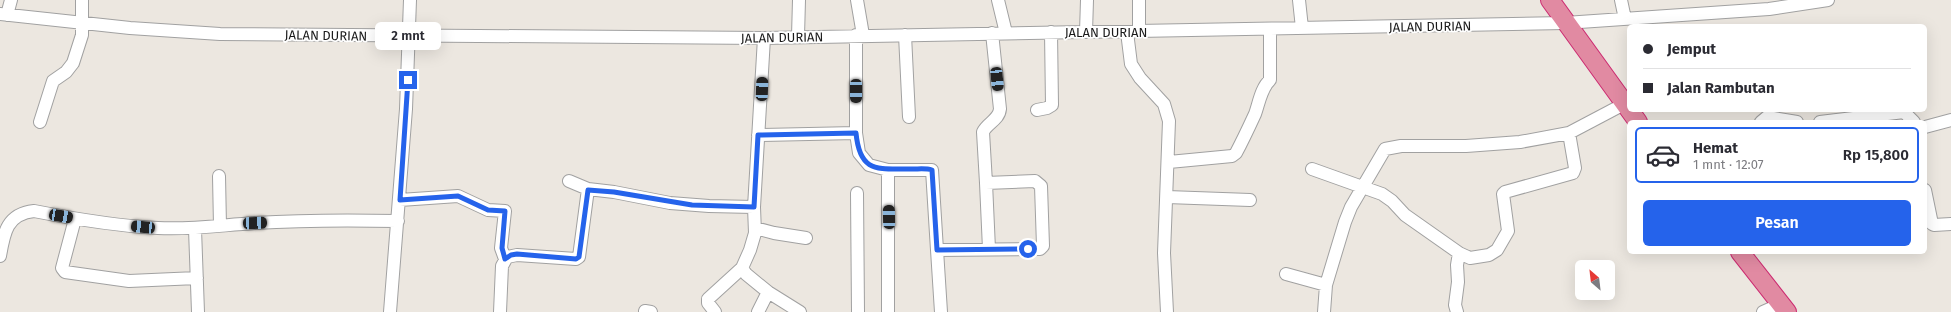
<!DOCTYPE html>
<html lang="id">
<head>
<meta charset="utf-8">
<style>
	body { margin:0; font-family:"Fira Sans",sans-serif; background:#f7f7f7; color:#2b2b33; height:100vh; display:flex; flex-direction:column; font-size:15px; white-space:nowrap }
	* { box-sizing:border-box; margin:0 }
	p { font-size:13px; color:#7c7c81 }
	.icon { flex:none; width:22px; height:22px; fill:none; stroke:currentColor; stroke-width:2; stroke-linecap:round; stroke-linejoin:round }
	.map { position:relative; flex:1; overflow:hidden }
	.drawer { position:absolute; left:1627px; top:120px; width:300px; height:134px; display:flex; flex-direction:column; background:#fff; border-radius:6px; box-shadow:0 4px 16px #0002 }
	.drawer>* { flex:none }
	.hud { position:absolute; left:1627px; top:24px; width:300px; height:88px; border-radius:6px; box-shadow:0 4px 16px #0002; display:grid; align-content:center; height:88px; padding:0 16px; background:#fff }
	.needle { width:26px; rotate:332deg }
	.tools { position:absolute; left:1575px; top:260px; display:grid; gap:8px }
	.tools a { display:grid; place-items:center; width:40px; height:40px; border-radius:6px; background:#fff; box-shadow:0 4px 16px #0002; font-size:20px }
	.end { position:absolute; width:18px; height:18px; margin:-9px; border:5px solid #2563eb; background:#fff; box-shadow:0 0 0 2px #fff }
	.from { border-radius:50% }
	.bubble { position:absolute; height:28px; border-radius:6px; background:#fff; box-shadow:0 4px 16px #0002; font-size:13px; font-weight:600; line-height:28px; text-align:center }
	.car { position:absolute; width:12px; height:24px; margin:-12px -6px; border-radius:5px; box-shadow:0 0 3px 1px #0007; background:linear-gradient(#222 24%,#8ab4d8 0 40%,#222 0 76%,#8ab4d8 0 86%,#222 0) }
	.hud b { display:flex; align-items:center; gap:14px; height:38px; font-size:15px }
	.hud b+b { border-top:1px solid #e1e1e2 }
	.hud i { width:10px; height:10px; background:#2b2b33 }
	ul { padding:7px 0 0; list-style:none }
	li { display:flex; align-items:center; gap:12px; height:56px; margin:0 8px 6px; padding:0 8px; border:2px solid transparent; border-radius:6px }
	li div { flex:1 }
	li b { display:block; font-size:15px }
	li em { font-style:normal; font-weight:600 }
	li.selected { border-color:#2563eb }
	li>.icon { width:36px; height:36px; stroke-width:1.5 }
	.button { display:flex; gap:8px; margin-top:auto; padding:8px 16px }
	.button a { flex:1; height:46px; border-radius:6px; background:#2563eb; color:#fff; font-size:16px; font-weight:600; line-height:46px; text-align:center }
	.map>svg:first-child { display:block }
	.lines { fill:none; stroke-linecap:round; stroke-linejoin:round }
	.minor-casing { stroke:#a1a1a1; stroke-width:14 }
	.highway-casing { stroke:#cc2b71; stroke-width:20 }
	.minor { stroke:#fff; stroke-width:12 }
	.highway { stroke:#e18aa2; stroke-width:18 }
	.route { stroke:#2563eb; stroke-width:5 }
	.labels { text-anchor:middle; stroke-width:3.5; stroke-linejoin:round; paint-order:stroke }
	.street-label { font-size:13px; fill:#1a1a1a; stroke:#fff }
</style>
</head>
<body>
<div class="map">
<svg width="1951" height="312" viewBox="0 0 1951 312">
	<rect width="100%" height="100%" fill="#ece7e0"/>
	<g class="lines">
		<g class="minor-casing">
			<path id="minor" d="M857 0 863 35
				M998 0 1006 33
				M1299 0 1302 28
				M1621 0 1625 19
				M0 14 130 28 220 34 764 38 1565 23 1769 9 1828 0
				M7 15 11 0
				M1086 32 1087 0
				M1127 32 1131 64 1140 78 1164 104 1169 121 1164 253 1167 312
				M1139 32V0
				M856 35V133L859 153 869 165 888 170H932L937 250 1040 249 1043 246 1041 186 1035 181 986 183 983 132C987 123 999 120 1000 109L992 33
				M905 35 909 117
				M798 36 799 0
				M1037 110 1047 108 1052 105 1051 32
				M40 122 53 81 66 72 73 63 82 35V0
				M1761 122 1767 117 1797 122
				M1820 122 1904 112 1914 122
				M1925 127 1951 120
				M758 135 856 133
				M1169 162 1232 156 1236 153C1243 140 1249 127 1255 114 1259 103 1261 88 1270 80V29
				M1312 169 1382 194 1392 201 1405 215 1459 253 1457 265 1458 282 1455 305 1457 312
				M219 176 220 226
				M569 181 588 189 614 192 670 203 709 206 754 207
				M986 183 989 249
				M1925 190 1932 224 1934 225 1951 224
				M857 193 858 312
				M1167 197 1250 200
				M400 200 458 196 488 210 505 211 501 248 505 259
				M75 219 62 268 65 272 129 281 197 278
				M755 228 774 233 806 238
				M195 229 198 312
				M937 250 941 312
				M1459 253 1470 258 1489 255 1497 250 1508 231 1503 194 1505 192 1573 173 1575 168 1569 133
				M0 256C4 232 7 214 34 211 75 219 116 226 158 228 191 230 222 225 255 223 303 220 350 220 398 221
				M1286 274 1326 285
				M768 292 800 312
				M645 311 651 312
				M390 312 406 109 410 0
				M500 312 502 266 507 257 517 255 576 259 579 257 588 189
				M715 312 708 303V299L742 268
				M758 312 768 292 746 274 742 268 750 250 755 233 754 207 764 38
				M888 312V170
				M1324 312 1326 285 1345 222 1351 207 1385 149 1401 146H1466L1520 142 1569 133 1624 104
				M1763 312 1781 304"/>
		</g>
		<g class="highway-casing">
			<path id="highway" d="M1550 0 1638 122
				M1740 252 1787 312"/>
		</g>
		<use href="#minor" class="minor"/>
		<use href="#highway" class="highway"/>
	</g>
	<g class="lines">
		<path class="route" d="M408 80 400 200 458 196 488 210 505 211 502 248 505 259 511 255 517 254 576 259 579 257 588 190 614 192 692 205 754 207 758 135 856 133C860 175 879 168 913 169 919 169 926 168 932 170L937 250 1028 249"/>
	</g>
	<g class="labels">
		<g class="street-label">
			<text transform="translate(1430 26) rotate(-1)" y="5">JALAN DURIAN</text>
			<text x="1106" y="37">JALAN DURIAN</text>
			<text transform="translate(326 35) rotate(1)" y="5">JALAN DURIAN</text>
			<text transform="translate(782 37) rotate(-1)" y="5">JALAN DURIAN</text>
		</g>
	</g>
</svg>
<div class="tools">
<a><svg class="needle" viewBox="-14 -14 28 28"><path d="M0-13l5 13h-10z" fill="#e53935"/><path d="M0 13l5-13h-10z" fill="#7c7c81"/></svg></a>
</div>
<i class="end from" style="left:1028px;top:249px"></i>
<i class="end" style="left:408px;top:80px"></i>
<div class="bubble" style="left:375px;top:22px;width:66px">2 mnt</div>
<i class="car" style="left:997px;top:79px;rotate:174deg"></i>
<i class="car" style="left:762px;top:89px;rotate:2deg"></i>
<i class="car" style="left:856px;top:91px;rotate:180deg"></i>
<i class="car" style="left:61px;top:216px;rotate:100deg"></i>
<i class="car" style="left:889px;top:217px;rotate:359deg"></i>
<i class="car" style="left:255px;top:223px;rotate:88deg"></i>
<i class="car" style="left:143px;top:227px;rotate:275deg"></i>
<div class="hud">
<b><i class="from"></i>Jemput</b>
<b><i></i>Jalan Rambutan</b>
</div>
<section class="drawer">
<ul>
<li class="selected"><svg class="icon" aria-label="car" viewBox="0 0 24 24"><path d="M5 17H2v-5l4-1 3-4h7l3 4 3 1v5h-3M9 17h6M6 11h13"/><circle cx="7" cy="17" r="2"/><circle cx="17" cy="17" r="2"/></svg><div><b>Hemat</b><p>1 mnt · 12:07</p></div><em>Rp 15,800</em></li>
</ul>
<div class="button"><a>Pesan</a></div>
</section>
</div>
</body>
</html>
